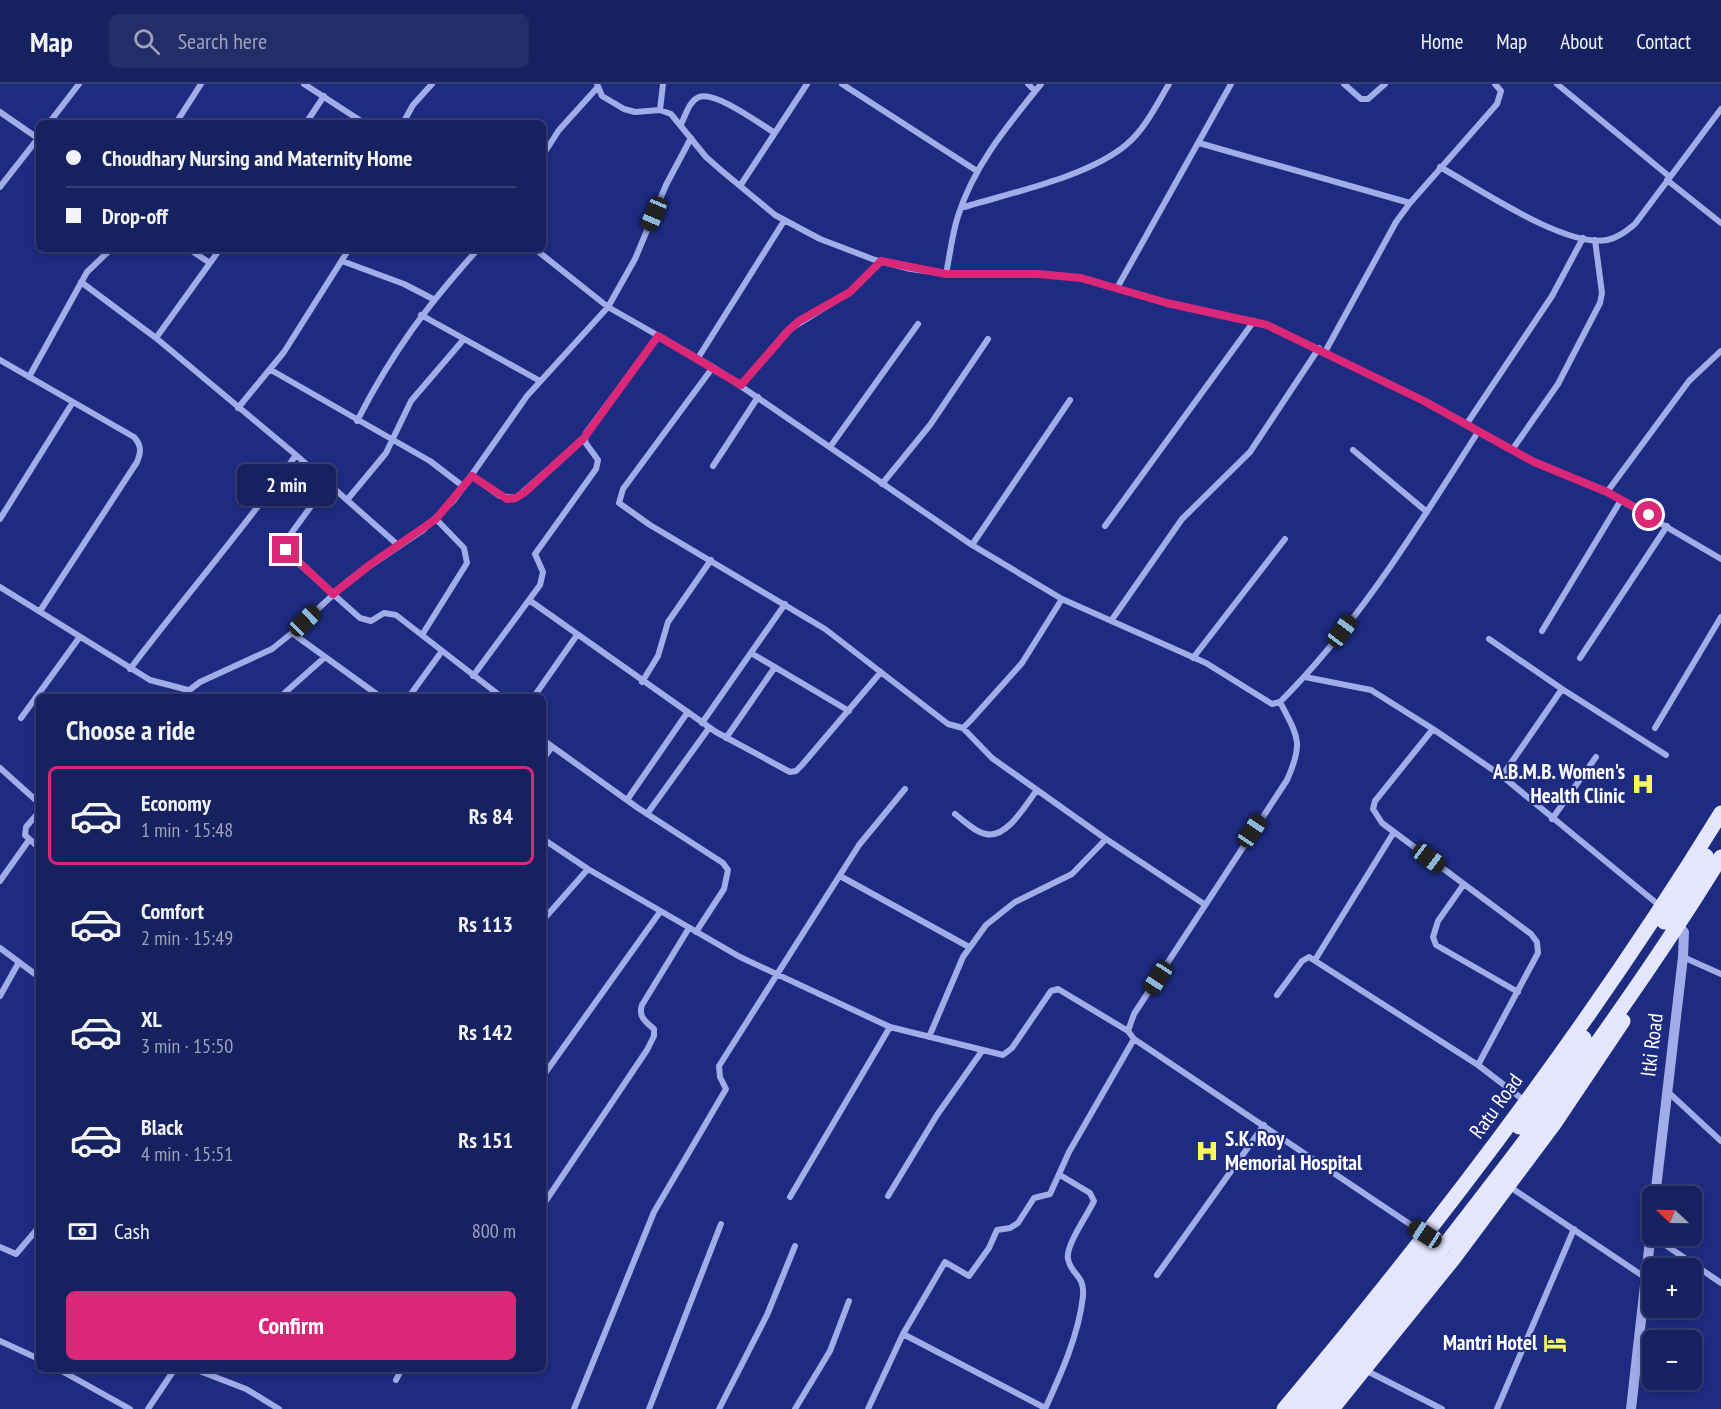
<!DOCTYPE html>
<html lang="en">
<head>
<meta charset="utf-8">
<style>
	body { margin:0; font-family:"PT Sans Narrow",sans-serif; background:#232e69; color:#f1f3f6; height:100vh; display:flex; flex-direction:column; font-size:22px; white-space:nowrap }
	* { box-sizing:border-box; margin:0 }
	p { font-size:20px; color:#9ea3bd }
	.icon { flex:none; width:33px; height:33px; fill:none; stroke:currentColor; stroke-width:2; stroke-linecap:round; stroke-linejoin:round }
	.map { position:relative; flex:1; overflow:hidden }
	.panel { position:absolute; left:36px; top:610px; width:510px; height:678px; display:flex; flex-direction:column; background:#162160; border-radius:9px; box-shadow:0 3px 9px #0003,0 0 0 2px #353e75 }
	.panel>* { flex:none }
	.hud { position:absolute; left:36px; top:36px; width:510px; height:132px; border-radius:9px; box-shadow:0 3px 9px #0003,0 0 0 2px #353e75; display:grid; align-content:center; height:132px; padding:0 30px; background:#162160 }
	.needle { width:39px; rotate:292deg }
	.buttons { position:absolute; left:1642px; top:1102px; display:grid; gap:12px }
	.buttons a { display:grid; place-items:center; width:60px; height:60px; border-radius:9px; background:#162160; box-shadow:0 3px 9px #0003,0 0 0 2px #353e75; font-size:30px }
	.end { position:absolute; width:27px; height:27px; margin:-14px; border:8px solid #db2777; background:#fff; box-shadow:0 0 0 3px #fff }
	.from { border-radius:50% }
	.bubble { position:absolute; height:42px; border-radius:9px; background:#162160; box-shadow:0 3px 9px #0003,0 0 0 2px #353e75; font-size:20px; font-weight:600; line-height:42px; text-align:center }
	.car { position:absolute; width:18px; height:36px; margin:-18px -9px; border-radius:8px; box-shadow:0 0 4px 2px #0007; background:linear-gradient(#222 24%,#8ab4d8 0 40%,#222 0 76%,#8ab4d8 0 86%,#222 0) }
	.hud b { display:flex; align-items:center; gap:21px; height:57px; font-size:22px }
	.hud b+b { border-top:2px solid #353e75 }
	.hud i { width:15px; height:15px; background:#f1f3f6 }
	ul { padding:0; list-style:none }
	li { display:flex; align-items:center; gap:18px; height:99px; margin:0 12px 9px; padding:0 18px; border:3px solid transparent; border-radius:9px }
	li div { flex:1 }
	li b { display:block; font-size:22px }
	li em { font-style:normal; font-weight:600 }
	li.active { border-color:#db2777 }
	li>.icon { width:54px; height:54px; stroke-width:1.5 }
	h2 { padding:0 30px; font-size:27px; line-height:72px }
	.pay { display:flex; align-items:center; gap:15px; height:66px; padding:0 30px; font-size:22px }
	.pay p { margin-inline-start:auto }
	.cta { display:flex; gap:12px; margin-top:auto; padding:12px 30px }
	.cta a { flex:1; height:69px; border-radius:9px; background:#db2777; color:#fff; font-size:24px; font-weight:600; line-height:69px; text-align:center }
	header { display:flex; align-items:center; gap:36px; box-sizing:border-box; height:84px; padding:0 30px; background:#162160; border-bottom:2px solid #353e75 }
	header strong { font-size:28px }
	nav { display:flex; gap:33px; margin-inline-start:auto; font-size:21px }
	.search { width:420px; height:54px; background:#232e69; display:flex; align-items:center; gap:15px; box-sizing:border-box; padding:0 21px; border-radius:9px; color:#9ea3bd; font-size:22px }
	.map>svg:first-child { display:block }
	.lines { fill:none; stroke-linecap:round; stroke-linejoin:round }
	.minor { stroke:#a1ade9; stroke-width:6 }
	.tertiary { stroke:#a1ade9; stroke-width:10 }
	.primary { stroke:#e4e6fe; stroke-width:15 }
	.route { stroke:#db2777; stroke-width:8 }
	.labels { text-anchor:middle; stroke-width:4.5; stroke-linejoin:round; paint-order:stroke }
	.poi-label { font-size:21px; font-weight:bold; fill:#fff; stroke:#1d2c80; text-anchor:end }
	.street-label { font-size:21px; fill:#fff; stroke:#1d2c80 }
</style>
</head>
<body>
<header>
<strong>Map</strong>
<div class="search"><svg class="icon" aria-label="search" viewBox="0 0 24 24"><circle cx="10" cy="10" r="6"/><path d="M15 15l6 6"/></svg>Search here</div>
<nav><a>Home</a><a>Map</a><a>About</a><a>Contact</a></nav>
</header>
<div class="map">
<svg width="1721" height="1325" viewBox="0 0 1721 1325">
	<rect width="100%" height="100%" fill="#1d2c80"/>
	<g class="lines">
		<path class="minor" d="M304 0 364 39
			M597 0 602 12 624 25 635 28 660 26 671 30 706 73 722 87 775 131 820 155 875 176 911 185 946 190H1039L1081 194 1167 219 1267 241 1424 317 1534 378 1607 408 1721 475
			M842 0 977 87
			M1028 0 1035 7
			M1344 0 1361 15H1368L1385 0
			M1557 0 1670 93
			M660 26 663 0
			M0 28 39 55
			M49 39 79 0
			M176 39 201 0
			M306 39 324 12
			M403 39 413 21 432 0
			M681 40C686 31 689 17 699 13 716 7 760 40 775 49
			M1199 59 1410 119
			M543 71 559 46 597 4
			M1440 83C1478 104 1565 164 1607 156 1618 154 1626 147 1635 140L1721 25
			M1667 96 1721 139
			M740 102 807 0
			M0 103 39 53
			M961 124C1009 109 1089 93 1127 60 1145 45 1157 20 1169 0
			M189 165 210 179 220 165
			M278 165H312
			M535 165 608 223 713 283 972 461 1062 515 1206 579 1272 620 1280 618C1359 539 1418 442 1478 348
			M342 177 404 200 433 215
			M210 179 156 254 296 371 399 462
			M946 190C950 171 952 150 958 132 974 81 1008 41 1041 0
			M81 198 156 254
			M1117 204 1231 0
			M421 231 540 297
			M1325 268 1396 138 1410 119 1497 20 1501 7 1495 0
			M698 274 784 137
			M0 276 134 353C142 362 141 368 137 378L40 527
			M713 283 623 405 619 419 650 441 825 545 948 640 963 644 971 636 1022 579 1062 515
			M271 286 430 377 464 403
			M29 293 87 188 111 165
			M741 301 787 247 850 208 881 177
			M238 324 284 268 349 165
			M357 337C393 267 426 223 478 165
			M1466 341 1552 212 1583 154
			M830 363 918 240
			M1353 366 1427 428
			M1512 366 1558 300 1600 219 1602 209 1595 156
			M713 382 758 313
			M472 392 500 412 516 414 584 354
			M328 399 290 451 285 460 289 471 360 534 371 537 384 529 396 531 503 614
			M882 400 930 341 988 255
			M1607 408 1689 297 1721 267
			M347 416 386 369 411 317 464 255
			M0 435 73 318
			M1105 442 1254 237
			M972 461 1070 316
			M0 503 150 596 188 606
			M529 516 716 648 790 688 796 687 802 681 881 588
			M1111 537 1182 435 1250 368 1319 264
			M1542 547 1621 416
			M292 549 382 614
			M422 551 467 479 464 464 436 435
			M1489 555 1562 605
			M751 569 849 627
			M1193 574 1285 455
			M1580 574 1667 442
			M130 585C184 513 244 445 296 371
			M473 592 540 501 543 488 535 470 596 385 598 376 585 358 586 349 658 252
			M1305 593 1371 606 1433 645 1502 692 1660 822
			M642 598 658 572 668 538 711 476
			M179 614 200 598 272 565 292 549 349 496 423 446 454 416 527 312 608 223 635 175 666 101 691 54
			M279 614 325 573
			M408 614 442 567
			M533 614 577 551
			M1280 618C1298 653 1304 658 1287 696L1134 930 1128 947 1134 955 1426 1151
			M21 634 79 554
			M702 639 785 520
			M963 644 992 674 1106 755 1204 820
			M1655 644 1721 533
			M1433 645 1375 717 1373 725 1382 739 1531 850 1537 858 1538 869 1478 981 1525 1017
			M726 654 775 583
			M543 656 638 724 723 779 728 786 724 805 696 848
			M543 675 552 663
			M0 684 39 719
			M1502 692 1562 605 1666 671
			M627 716 687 629
			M39 728 26 743 25 751 39 764
			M647 730 709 644
			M955 730C964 737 975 748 986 750 1007 755 1026 720 1037 706
			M1552 735 1596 673
			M543 755 588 785 740 873 890 943 1003 971 1012 964 1051 907 1058 905 1128 947
			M840 792 969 863
			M0 797 29 756
			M1464 800 1438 837 1433 853 1436 861 1518 908
			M543 836 588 785
			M0 864 39 893
			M1683 873 1721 890
			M1315 876 1394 748
			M1277 911 1302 877 1309 873 1478 981
			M0 912 19 878
			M929 953 963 873 986 841 1015 818 1072 790 1106 755
			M543 992 660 828
			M1667 1007 1721 1057
			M1507 1101 1646 1194
			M888 1112 937 1031 982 967
			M790 1113 890 943
			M543 1121 647 966 654 952V945C646 938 638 933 642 921L689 844
			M1651 1151 1721 1199
			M0 1163 16 1170 39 1143
			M1157 1191 1264 1041
			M903 1250 1045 1324
			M0 1257 39 1275
			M60 1286 130 1325
			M197 1286 246 1305 279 1325
			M1365 1286 1442 1325
			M396 1296 401 1286
			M148 1325 174 1286
			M574 1325 654 1128 726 1005 720 993 719 982 859 761 905 705
			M649 1325 721 1140
			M719 1325 767 1231 795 1162
			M795 1325 830 1267 849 1217
			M868 1325 903 1250 945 1178 969 1192 989 1164 997 1146 1010 1144 1018 1139 1034 1114 1050 1110 1069 1068 1134 955
			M1045 1325C1061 1290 1079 1250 1083 1212 1085 1191 1071 1191 1068 1175 1065 1162 1088 1130 1094 1117L1090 1109 1060 1091
			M1497 1325 1574 1145"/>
		<path class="tertiary" d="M1655 1113 1683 873 1684 848 1674 837
			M1631 1325 1653 1130"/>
		<path class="primary" d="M1664 838 1706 772
			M1519 1043 1584 954
			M1284 1325C1442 1137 1592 939 1721 729
			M1299 1325 1435 1154
			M1316 1325C1457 1146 1602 967 1721 773
			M1332 1325 1454 1174 1554 1040 1623 937"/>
	</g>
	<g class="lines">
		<path class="route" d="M286 466 333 510 371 480 436 435 472 392 507 415 516 414 525 408 584 354 658 252 741 301 788 247 799 237 850 208 881 177 946 190H1038L1081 194 1167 219 1267 241 1424 317 1534 378 1607 408 1649 431"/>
	</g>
	<defs>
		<g id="hospital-bare" transform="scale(1.8)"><path d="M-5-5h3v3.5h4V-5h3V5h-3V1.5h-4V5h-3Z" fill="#f9f85f" stroke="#1d2c80" stroke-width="2.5" paint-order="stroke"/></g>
		<g id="hotel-bare" transform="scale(1.8)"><path d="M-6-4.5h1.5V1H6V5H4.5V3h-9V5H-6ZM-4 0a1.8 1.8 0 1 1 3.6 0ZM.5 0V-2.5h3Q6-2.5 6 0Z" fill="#f9f85f" stroke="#1d2c80" stroke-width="2.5" paint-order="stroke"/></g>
	</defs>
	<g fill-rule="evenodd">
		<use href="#hospital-bare" x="1643" y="700"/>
		<use href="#hospital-bare" x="1207" y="1067"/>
		<use href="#hotel-bare" x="1555" y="1259"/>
	</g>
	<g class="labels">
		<g class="poi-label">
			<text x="1625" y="695">A.B.M.B. Women's<tspan x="1625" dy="24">Health Clinic</tspan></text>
			<text x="1225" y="1062" text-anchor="start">S.K. Roy<tspan x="1225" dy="24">Memorial Hospital</tspan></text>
			<text x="1537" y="1266">Mantri Hotel</text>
		</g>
		<g class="street-label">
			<text transform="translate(1652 961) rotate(-83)" y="7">Itki Road</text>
			<text transform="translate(1496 1022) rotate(-54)" y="7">Ratu Road</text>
		</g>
	</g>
</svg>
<div class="buttons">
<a><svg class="needle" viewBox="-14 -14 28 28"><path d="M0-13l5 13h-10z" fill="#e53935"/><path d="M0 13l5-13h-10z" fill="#9ea3bd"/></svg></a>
<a>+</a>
<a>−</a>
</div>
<i class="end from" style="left:1649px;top:431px"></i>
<i class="end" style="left:286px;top:466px"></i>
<div class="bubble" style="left:237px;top:380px;width:99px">2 min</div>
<i class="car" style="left:654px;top:130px;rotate:203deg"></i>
<i class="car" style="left:305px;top:537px;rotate:46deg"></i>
<i class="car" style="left:1342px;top:547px;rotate:37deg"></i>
<i class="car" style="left:1252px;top:747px;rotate:34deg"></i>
<i class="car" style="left:1429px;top:774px;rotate:127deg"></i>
<i class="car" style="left:1158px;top:894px;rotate:213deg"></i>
<i class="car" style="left:1425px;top:1150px;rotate:303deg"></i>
<div class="hud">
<b><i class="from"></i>Choudhary Nursing and Maternity Home</b>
<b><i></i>Drop-off</b>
</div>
<section class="panel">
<h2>Choose a ride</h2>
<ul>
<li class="active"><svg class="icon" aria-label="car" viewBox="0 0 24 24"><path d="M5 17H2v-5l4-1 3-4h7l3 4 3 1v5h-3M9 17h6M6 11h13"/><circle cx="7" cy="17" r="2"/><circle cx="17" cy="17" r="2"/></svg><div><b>Economy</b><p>1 min · 15:48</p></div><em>Rs 84</em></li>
<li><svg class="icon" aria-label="car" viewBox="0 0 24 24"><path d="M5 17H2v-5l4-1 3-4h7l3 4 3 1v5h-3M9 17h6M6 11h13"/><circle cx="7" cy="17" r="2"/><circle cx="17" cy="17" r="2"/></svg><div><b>Comfort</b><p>2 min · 15:49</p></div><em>Rs 113</em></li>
<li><svg class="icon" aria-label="car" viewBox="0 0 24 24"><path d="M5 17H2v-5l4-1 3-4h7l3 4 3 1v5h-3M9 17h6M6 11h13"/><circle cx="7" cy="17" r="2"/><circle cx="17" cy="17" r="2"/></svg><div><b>XL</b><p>3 min · 15:50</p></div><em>Rs 142</em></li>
<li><svg class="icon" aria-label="car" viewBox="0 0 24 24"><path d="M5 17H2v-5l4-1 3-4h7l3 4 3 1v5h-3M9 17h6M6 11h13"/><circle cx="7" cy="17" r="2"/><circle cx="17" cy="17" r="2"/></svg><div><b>Black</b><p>4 min · 15:51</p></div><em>Rs 151</em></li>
</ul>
<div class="pay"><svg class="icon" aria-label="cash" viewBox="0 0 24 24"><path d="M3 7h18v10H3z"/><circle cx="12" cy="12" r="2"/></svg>Cash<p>800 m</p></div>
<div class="cta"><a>Confirm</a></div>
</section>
</div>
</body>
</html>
